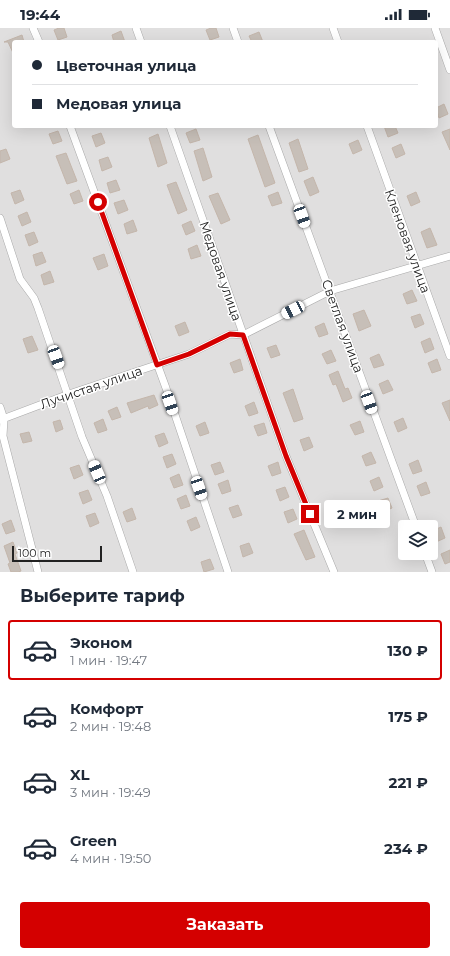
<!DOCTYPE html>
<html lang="ru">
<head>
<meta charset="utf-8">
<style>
	body { margin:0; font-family:Montserrat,sans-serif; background:#f2f2f3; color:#1f2937; height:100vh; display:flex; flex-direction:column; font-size:15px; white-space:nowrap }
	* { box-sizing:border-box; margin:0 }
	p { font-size:13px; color:#747a83 }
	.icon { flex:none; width:22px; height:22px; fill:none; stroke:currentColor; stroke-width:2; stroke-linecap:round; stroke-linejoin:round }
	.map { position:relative; height:544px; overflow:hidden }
	.panel { display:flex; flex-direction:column; background:#fff; flex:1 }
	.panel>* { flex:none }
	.top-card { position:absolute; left:12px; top:12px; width:426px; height:88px; border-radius:4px; box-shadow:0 4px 16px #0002; display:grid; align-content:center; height:88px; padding:0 20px; background:#fff }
	.controls { position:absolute; left:398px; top:492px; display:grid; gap:8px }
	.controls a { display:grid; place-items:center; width:40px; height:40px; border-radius:4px; background:#fff; box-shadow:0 4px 16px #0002; font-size:20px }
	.scale { position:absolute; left:12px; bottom:10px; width:90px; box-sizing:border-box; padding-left:4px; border:2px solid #222; border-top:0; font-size:11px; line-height:14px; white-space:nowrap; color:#222; -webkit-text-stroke:3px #fff; paint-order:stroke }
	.end { position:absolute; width:18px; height:18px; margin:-9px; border:5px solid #d40000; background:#fff; box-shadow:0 0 0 2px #fff }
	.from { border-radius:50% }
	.bubble { position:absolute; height:28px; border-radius:4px; background:#fff; box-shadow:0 4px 16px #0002; font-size:13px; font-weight:700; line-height:28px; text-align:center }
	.car { position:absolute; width:12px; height:24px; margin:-12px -6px; border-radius:5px; box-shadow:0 0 3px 1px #0007; background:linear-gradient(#fff 24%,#345 0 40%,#fff 0 76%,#345 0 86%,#fff 0) }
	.top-card b { display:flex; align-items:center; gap:14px; height:38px; font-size:15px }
	.top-card b+b { border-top:1px solid #e0e1e3 }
	.top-card i { width:10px; height:10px; background:#1f2937 }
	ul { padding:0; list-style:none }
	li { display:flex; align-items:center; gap:12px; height:60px; margin:0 8px 6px; padding:0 12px; border:2px solid transparent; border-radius:4px }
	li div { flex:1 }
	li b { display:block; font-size:15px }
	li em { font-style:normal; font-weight:700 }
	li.selected { border-color:#d40000 }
	li>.icon { width:36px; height:36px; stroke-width:1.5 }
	h2 { padding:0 20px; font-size:18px; line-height:48px }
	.action { display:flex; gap:8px; margin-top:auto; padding:8px 20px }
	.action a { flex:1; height:46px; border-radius:4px; background:#d40000; color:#fff; font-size:16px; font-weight:700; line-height:46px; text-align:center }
	.status { display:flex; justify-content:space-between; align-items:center; height:28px; padding:0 20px; background:#fff; direction:ltr }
	.status svg { height:11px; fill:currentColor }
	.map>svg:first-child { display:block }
	.residential { fill:#e0dfdf; fill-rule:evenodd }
	.building { fill:#c7bfb8; stroke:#c4b6ab }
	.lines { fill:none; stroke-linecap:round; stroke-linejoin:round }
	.street-casing { stroke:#a9a9a9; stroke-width:8 }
	.street { stroke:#fff; stroke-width:7 }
	.route { stroke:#d40000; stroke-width:5 }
	.labels { text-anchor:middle; stroke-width:3; stroke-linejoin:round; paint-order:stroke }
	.street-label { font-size:13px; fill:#222; stroke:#fff }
</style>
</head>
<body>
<div class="status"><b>19:44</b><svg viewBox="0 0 49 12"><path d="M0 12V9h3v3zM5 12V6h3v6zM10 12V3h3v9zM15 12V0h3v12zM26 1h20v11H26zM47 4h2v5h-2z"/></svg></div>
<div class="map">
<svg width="450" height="544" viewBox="0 0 450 544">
	<rect width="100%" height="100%" fill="#f2efe9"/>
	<path class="residential" d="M0 0H450V544H0ZM14 14H436V98H14ZM405 499H431V525H405Z"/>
	<path class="building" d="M59 0H64L67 9 58 12 54 2Z
		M211 0H216L219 9 210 12 206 2Z
		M121 3 125 14H114L112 7Z
		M259 4 263 14H252L249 8Z
		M22 7 24 14H14V27L8 14H4Z
		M444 76 448 86 439 90 436 80Z
		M384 98H395L398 105 388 109Z
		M196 101 200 112 190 115 186 105Z
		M450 101V122L442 104Z
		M58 103 62 113 53 116 49 106Z
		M101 105 105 115 96 119 92 108Z
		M158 106 167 135 158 139 149 110Z
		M258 107 275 155 265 159 248 111Z
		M298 111 308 141 299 144 289 115Z
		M358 112 362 122 353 126 349 116Z
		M401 116 405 126 396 130 392 120Z
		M203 120 212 149 203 153 194 123Z
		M6 121 10 131 0 135V123Z
		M66 125 77 153 67 156 56 128Z
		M108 129 112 139 102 143 99 132Z
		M313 149 319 164 310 168 304 153Z
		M116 152 120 162 110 165 107 155Z
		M176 154 187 182 178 186 167 157Z
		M20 162 24 172 15 176 11 165Z
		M79 162 83 173 74 176 70 166Z
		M278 164 282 175 272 178 268 168Z
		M416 164 420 174 411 178 407 168Z
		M218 165 230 192 221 196 209 168Z
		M124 172 128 182 118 186 114 175Z
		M27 184 31 194 22 198 18 188Z
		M133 192 137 203 127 206 124 196Z
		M191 193 195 203 186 207 182 197Z
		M430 200 437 217 427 220 421 204Z
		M34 204 38 214 29 218 25 207Z
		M197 217 201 228 191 231 188 221Z
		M42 224 46 234 36 238 33 227Z
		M104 226 108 238 98 242 93 230Z
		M50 243 54 254 44 257 41 247Z
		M412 262 417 273 407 276 403 266Z
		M364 282 371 298 359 303 353 286Z
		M420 286 424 296 415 300 411 289Z
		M185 294 189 304 179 308 175 298Z
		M324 295 328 306 319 309 315 299Z
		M32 308 38 322 28 325 23 311Z
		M430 310 434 321 425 325 421 314Z
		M276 317 280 327 271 330 267 320Z
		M331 322 336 333 327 336 322 326Z
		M379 326 384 337 374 340 370 330Z
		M240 331 243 342 234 345 230 335Z
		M437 331 441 342 432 345 428 335Z
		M338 343 345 361 348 360 352 370 343 374 336 356 333 357 329 347Z
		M388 352 393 362 383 366 379 356Z
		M293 361 303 391 294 394 283 365Z
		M154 367 158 377 149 381 148 378 131 385 127 375Z
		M450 372V393L442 375Z
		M254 374 258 385 249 388 245 378Z
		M117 379 121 389 112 392 108 383Z
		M403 390 407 400 398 404 394 394Z
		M103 391 107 402 98 405 94 395Z
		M60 392 63 401 56 404 53 394Z
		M360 393 364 404 355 407 350 397Z
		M205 394 209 405 200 408 196 398Z
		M264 395 267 405 258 408 254 398Z
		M29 404 32 413 23 415 20 406Z
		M164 405 168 415 159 419 155 408Z
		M309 409 313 419 304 423 300 412Z
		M371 424 376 435 366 438 362 428Z
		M172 426 176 436 167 440 163 429Z
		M418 432 422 443 413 446 409 436Z
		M220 434 224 444 215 447 211 437Z
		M278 434 281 445 272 448 268 438Z
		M79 437 83 447 74 451 70 440Z
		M179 446 183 457 174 460 170 450Z
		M379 449 383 459 374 463 370 453Z
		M228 452 231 463 222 466 218 456Z
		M426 454 430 465 421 468 417 458Z
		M285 459 289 469 280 473 276 462Z
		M88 462 92 472 83 476 79 465Z
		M186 467 190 478 181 481 177 471Z
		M388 470 392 480 383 484 378 473Z
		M238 477 242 487 233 490 229 480Z
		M132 480 136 491 127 494 123 484Z
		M293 481 297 491 288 495 284 484Z
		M95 485 99 495 90 499 86 488Z
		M196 489 200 499 191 503 187 493Z
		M11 492 15 503 6 506 2 496Z
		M441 499 445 510 436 514 432 503Z
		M304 502 315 529 306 532 294 506Z
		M13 514 17 525 15 526 21 543 18 544H11L8 536 10 535 4 518Z
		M249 515 253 525 243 529 240 518Z
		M450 522V534L445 536 441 526Z
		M210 531 214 541 204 544 201 534Z"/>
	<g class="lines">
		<g class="street-casing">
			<path id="street" d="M33 0 39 14
				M136 0 141 14
				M233 0 238 14
				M333 0 338 14
				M435 0 450 42
				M70 98 166 360 228 544
				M170 98 286 428 334 544
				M269 98 416 499
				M367 98 450 328
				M0 190 20 251 34 270 38 280 82 409 107 468 133 544
				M0 379 4 391 3 408 38 544
				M0 392 69 366 189 326 230 306 243 307 330 263 450 228
				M425 525 432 544"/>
		</g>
		<use href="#street" class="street"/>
	</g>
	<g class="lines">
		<path class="route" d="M98 174 157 337 189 326 230 306 243 307 286 428 310 486"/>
	</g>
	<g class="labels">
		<g class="street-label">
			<text transform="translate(408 213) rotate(70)" y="5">Кленовая улица</text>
			<text transform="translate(221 243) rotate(71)" y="5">Медовая улица</text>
			<text transform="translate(343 298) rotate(70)" y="5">Светлая улица</text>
			<text transform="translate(91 359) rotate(-19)" y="5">Лучистая улица</text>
		</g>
	</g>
</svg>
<div class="controls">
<a><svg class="icon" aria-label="layers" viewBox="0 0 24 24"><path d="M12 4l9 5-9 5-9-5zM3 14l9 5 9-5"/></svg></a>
</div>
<div class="scale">100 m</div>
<i class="end from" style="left:98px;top:174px"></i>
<i class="end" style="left:310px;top:486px"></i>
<div class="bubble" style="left:324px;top:472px;width:66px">2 мин</div>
<i class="car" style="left:302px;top:188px;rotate:160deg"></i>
<i class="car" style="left:293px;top:282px;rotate:243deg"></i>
<i class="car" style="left:56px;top:329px;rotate:160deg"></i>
<i class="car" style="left:369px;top:374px;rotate:160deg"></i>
<i class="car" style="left:170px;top:375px;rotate:161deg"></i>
<i class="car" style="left:97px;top:444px;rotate:337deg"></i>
<i class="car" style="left:199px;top:460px;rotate:161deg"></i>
<div class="top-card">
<b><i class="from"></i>Цветочная улица</b>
<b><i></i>Медовая улица</b>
</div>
</div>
<section class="panel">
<h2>Выберите тариф</h2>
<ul>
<li class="selected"><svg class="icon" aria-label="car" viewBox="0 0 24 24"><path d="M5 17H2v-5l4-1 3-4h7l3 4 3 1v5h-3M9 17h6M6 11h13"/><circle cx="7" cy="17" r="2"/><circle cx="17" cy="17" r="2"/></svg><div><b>Эконом</b><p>1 мин · 19:47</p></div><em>130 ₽</em></li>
<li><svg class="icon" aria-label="car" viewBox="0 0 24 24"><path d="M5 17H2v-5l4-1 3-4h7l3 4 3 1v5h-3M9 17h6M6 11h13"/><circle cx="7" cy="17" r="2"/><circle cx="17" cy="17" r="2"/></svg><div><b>Комфорт</b><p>2 мин · 19:48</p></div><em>175 ₽</em></li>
<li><svg class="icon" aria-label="car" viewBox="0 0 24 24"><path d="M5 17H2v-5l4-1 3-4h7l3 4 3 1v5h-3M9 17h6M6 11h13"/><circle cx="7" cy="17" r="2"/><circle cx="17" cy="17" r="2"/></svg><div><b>XL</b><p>3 мин · 19:49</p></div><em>221 ₽</em></li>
<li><svg class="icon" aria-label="car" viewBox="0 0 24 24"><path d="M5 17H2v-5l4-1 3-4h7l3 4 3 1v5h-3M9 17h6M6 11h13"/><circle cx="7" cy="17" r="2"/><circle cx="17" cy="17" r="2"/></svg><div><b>Green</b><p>4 мин · 19:50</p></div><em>234 ₽</em></li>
</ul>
<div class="action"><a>Заказать</a></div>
</section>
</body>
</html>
